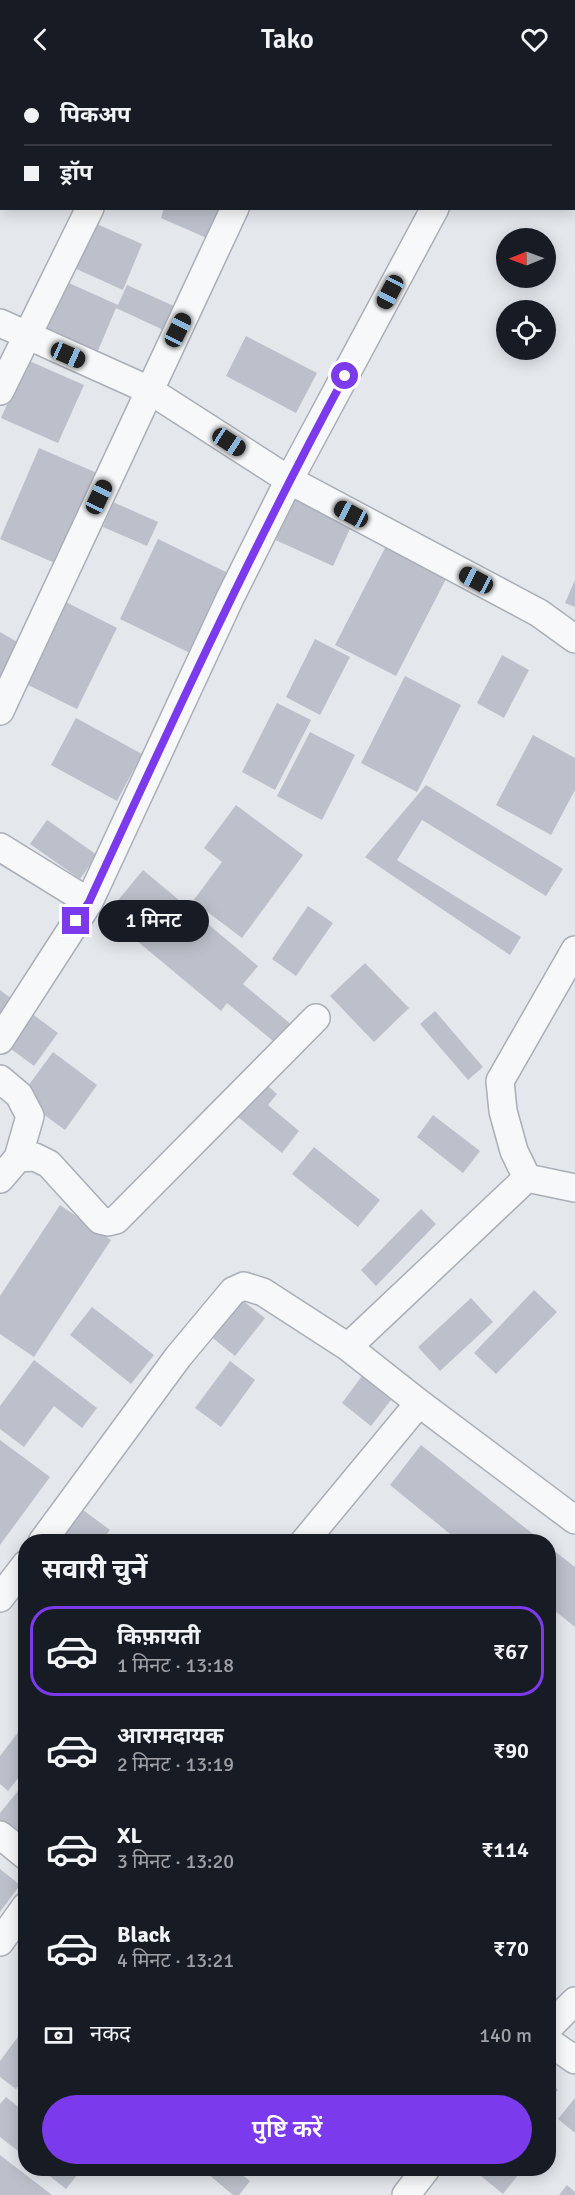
<!DOCTYPE html>
<html lang="hi">
<head>
<meta charset="utf-8">
<style>
	body { margin:0; font-family:Signika,"Noto Sans Devanagari",sans-serif; background:#242831; color:#f1f3f6; height:100vh; display:flex; flex-direction:column; font-size:22px; white-space:nowrap }
	* { box-sizing:border-box; margin:0 }
	p { font-size:20px; color:#9ea1a6 }
	.icon { flex:none; width:33px; height:33px; fill:none; stroke:currentColor; stroke-width:2; stroke-linecap:round; stroke-linejoin:round }
	.map { position:relative; flex:1; overflow:hidden }
	.details { position:absolute; left:18px; top:1456px; width:538px; height:642px; display:flex; flex-direction:column; background:#171b24; border-radius:24px; box-shadow:0 3px 15px #0003 }
	.details>* { flex:none }
	.guide { position:absolute; left:0px; top:0px; width:576px; height:132px; box-shadow:0 3px 15px #0003; display:grid; align-content:center; height:132px; padding:0 24px; background:#171b24 }
	.needle { width:39px; rotate:269deg }
	.tools { position:absolute; left:496px; top:150px; display:grid; gap:12px }
	.tools a { display:grid; place-items:center; width:60px; height:60px; border-radius:50%; background:#171b24; box-shadow:0 3px 15px #0003; font-size:30px }
	.end { position:absolute; width:27px; height:27px; margin:-14px; border:8px solid #7c3aed; background:#fff; box-shadow:0 0 0 3px #fff }
	.from { border-radius:50% }
	.bubble { position:absolute; height:42px; border-radius:21px; background:#171b24; box-shadow:0 3px 15px #0003; font-size:20px; font-weight:600; line-height:42px; text-align:center }
	.car { position:absolute; width:18px; height:36px; margin:-18px -9px; border-radius:8px; box-shadow:0 0 4px 2px #0007; background:linear-gradient(#222 24%,#8ab4d8 0 40%,#222 0 76%,#8ab4d8 0 86%,#222 0) }
	.guide b { display:flex; align-items:center; gap:21px; height:57px; font-size:22px }
	.guide b+b { border-top:2px solid #363941 }
	.guide i { width:15px; height:15px; background:#f1f3f6 }
	ul { padding:0; list-style:none }
	li { display:flex; align-items:center; gap:18px; height:90px; margin:0 12px 9px; padding:0 12px; border:3px solid transparent; border-radius:24px }
	li div { flex:1 }
	li b { display:block; font-size:22px }
	li em { font-style:normal; font-weight:600 }
	li.selected { border-color:#7c3aed }
	li>.icon { width:54px; height:54px; stroke-width:1.5 }
	h2 { padding:0 24px; font-size:27px; line-height:72px }
	.pay { display:flex; align-items:center; gap:15px; height:66px; padding:0 24px; font-size:22px }
	.pay p { margin-inline-start:auto }
	.primary-button { display:flex; gap:12px; margin-top:auto; padding:12px 24px }
	.primary-button a { flex:1; height:69px; border-radius:36px; background:#7c3aed; color:#fff; font-size:24px; font-weight:600; line-height:69px; text-align:center }
	header { display:flex; justify-content:space-between; align-items:center; height:78px; padding:0 24px; background:#171b24; font-size:27px; font-weight:600 }
	.map>svg:first-child { display:block }
	.building { fill:#bbc0ca }
	.lines { fill:none; stroke-linecap:round; stroke-linejoin:round }
	.minor-casing { stroke:#a9aeb7; stroke-width:30 }
	.minor { stroke:#f7f8fa; stroke-width:27 }
	.route { stroke:#7c3aed; stroke-width:8 }
</style>
</head>
<body>
<header><svg class="icon" aria-label="back" viewBox="0 0 24 24"><path d="M15 5l-7 7 7 7"/></svg>Tako<svg class="icon" aria-label="heart" viewBox="0 0 24 24"><path d="M12 20l-8-8c-3-5 5-10 8-4 3-6 11-1 8 4z"/></svg></header>
<div class="map">
<svg width="575" height="2117" viewBox="0 0 575 2117">
	<rect width="100%" height="100%" fill="#e4e7ec"/>
	<path class="building" d="M164 130H222L209 161 161 140Z
		M92 144 142 166 123 212 72 189Z
		M60 201 118 227 127 207 183 232 172 256 116 230 94 282 36 257Z
		M246 258 317 295 296 335 226 298Z
		M27 282 84 307 58 365 1 340Z
		M39 370 97 395 57 486 0 461Z
		M292 414 354 442 333 488 271 460Z
		M113 424 158 444 147 468 103 449Z
		M158 461 228 495 190 575 120 541Z
		M386 468 447 499 396 598 335 567Z
		M575 502V529L565 525Z
		M60 521 117 550 77 631 20 603Z
		M0 554 19 565 0 599Z
		M315 561 350 579 320 637 286 619Z
		M502 577 529 592 504 640 477 625Z
		M405 598 461 627 417 714 361 685Z
		M277 625 311 642 275 712 242 694Z
		M76 640 142 676 117 723 51 687Z
		M310 654 355 677 322 742 277 718Z
		M533 657 575 680V712L551 757 496 727Z
		M426 707 563 791 546 818 422 742 397 782 521 859 510 877 365 779Z
		M236 727 303 777 242 860 193 823 222 784 204 770Z
		M47 742 97 777 80 801 30 766Z
		M143 792 258 888 243 906 293 948 278 967 227 925 221 933 106 837Z
		M308 828 333 845 296 898 272 881Z
		M365 885 409 930 374 964 330 918Z
		M0 912 16 924 0 946Z
		M435 933 483 989 468 1002 420 946Z
		M31 935 58 955 34 988 7 968Z
		M53 974 97 1007 65 1052 20 1019Z
		M260 1001 277 1016 268 1027 299 1053 282 1075 233 1035Z
		M433 1037 480 1073 463 1095 417 1059Z
		M314 1069 380 1122 358 1149 292 1096Z
		M60 1127 111 1162 34 1279 0 1256V1218Z
		M421 1131 436 1146 376 1208 361 1192Z
		M534 1212 557 1234 496 1296 474 1275Z
		M238 1219 265 1240 235 1278 209 1257Z
		M471 1220 493 1244 440 1293 418 1269Z
		M92 1229 154 1277 131 1306 70 1257Z
		M34 1282 97 1330 82 1350 54 1328 24 1369 0 1351V1328Z
		M230 1283 255 1302 221 1349 195 1330Z
		M362 1298 391 1322 371 1348 342 1325Z
		M0 1362 50 1399 0 1467Z
		M421 1367 543 1464H460L390 1407Z
		M75 1426 110 1452 101 1464H47Z
		M549 1469 575 1489V1549L549 1528Z
		M19 1653 26 1658V1690L8 1713 0 1706V1678Z
		M22 1708 26 1711V1765L0 1745V1735Z
		M0 1791 20 1807 0 1834Z
		M26 1948V1998L16 2011 0 1999V1983Z
		M549 2003 558 2012 549 2022Z
		M6 2019 26 2035V2079L0 2059V2026Z
		M575 2020V2055L558 2041Z
		M0 2077 52 2117H0Z
		M41 2091H82L66 2111Z
		M202 2091H235L250 2103 239 2117H233Z
		M478 2091H523L503 2116 476 2094Z
		M567 2107 575 2114V2117H559Z"/>
	<g class="lines">
		<g class="minor-casing">
			<path id="minor" d="M420 0 422 2
				M14 2V0
				M154 2V0
				M297 2V0
				M530 2 531 0
				M0 29 2 26
				M574 89 575 90
				M0 245 149 312 289 402 539 535 575 561
				M0 313 90 130
				M0 633 235 130
				M0 769 89 824 0 962
				M89 824 230 520 289 402 435 130
				M575 872 500 1003 503 1033 514 1073 527 1100 575 1110
				M0 1001 19 1017 30 1038 18 1080
				M0 1101 18 1080 35 1079 49 1086 100 1142 108 1144 116 1142 316 940
				M348 1269 527 1100
				M42 1464 178 1279 233 1213 244 1208 263 1214 348 1269 419 1325 575 1442
				M304 1464 419 1325
				M0 1520 26 1486
				M0 1757 26 1778
				M0 1864 26 1828
				M549 1949 575 1923
				M549 1964 575 1982
				M406 2117 426 2091"/>
		</g>
		<use href="#minor" class="minor"/>
	</g>
	<g class="lines">
		<path class="route" d="M76 843 89 824C171 646 252 470 345 298"/>
	</g>
</svg>
<div class="tools">
<a><svg class="needle" viewBox="-14 -14 28 28"><path d="M0-13l5 13h-10z" fill="#e53935"/><path d="M0 13l5-13h-10z" fill="#9ea1a6"/></svg></a>
<a><svg class="icon" aria-label="locate" viewBox="0 0 24 24"><circle cx="12" cy="12" r="6"/><path d="M12 2v4M12 18v4M2 12h4M18 12h4"/></svg></a>
</div>
<i class="end from" style="left:345px;top:298px"></i>
<i class="end" style="left:76px;top:843px"></i>
<div class="bubble" style="left:98px;top:822px;width:111px">1 मिनट</div>
<i class="car" style="left:390px;top:214px;rotate:208deg"></i>
<i class="car" style="left:178px;top:252px;rotate:26deg"></i>
<i class="car" style="left:68px;top:277px;rotate:114deg"></i>
<i class="car" style="left:229px;top:364px;rotate:123deg"></i>
<i class="car" style="left:99px;top:419px;rotate:25deg"></i>
<i class="car" style="left:351px;top:436px;rotate:298deg"></i>
<i class="car" style="left:476px;top:502px;rotate:298deg"></i>
<div class="guide">
<b><i class="from"></i>पिकअप</b>
<b><i></i>ड्रॉप</b>
</div>
<section class="details">
<h2>सवारी चुनें</h2>
<ul>
<li class="selected"><svg class="icon" aria-label="car" viewBox="0 0 24 24"><path d="M5 17H2v-5l4-1 3-4h7l3 4 3 1v5h-3M9 17h6M6 11h13"/><circle cx="7" cy="17" r="2"/><circle cx="17" cy="17" r="2"/></svg><div><b>किफ़ायती</b><p>1 मिनट · 13:18</p></div><em>₹67</em></li>
<li><svg class="icon" aria-label="car" viewBox="0 0 24 24"><path d="M5 17H2v-5l4-1 3-4h7l3 4 3 1v5h-3M9 17h6M6 11h13"/><circle cx="7" cy="17" r="2"/><circle cx="17" cy="17" r="2"/></svg><div><b>आरामदायक</b><p>2 मिनट · 13:19</p></div><em>₹90</em></li>
<li><svg class="icon" aria-label="car" viewBox="0 0 24 24"><path d="M5 17H2v-5l4-1 3-4h7l3 4 3 1v5h-3M9 17h6M6 11h13"/><circle cx="7" cy="17" r="2"/><circle cx="17" cy="17" r="2"/></svg><div><b>XL</b><p>3 मिनट · 13:20</p></div><em>₹114</em></li>
<li><svg class="icon" aria-label="car" viewBox="0 0 24 24"><path d="M5 17H2v-5l4-1 3-4h7l3 4 3 1v5h-3M9 17h6M6 11h13"/><circle cx="7" cy="17" r="2"/><circle cx="17" cy="17" r="2"/></svg><div><b>Black</b><p>4 मिनट · 13:21</p></div><em>₹70</em></li>
</ul>
<div class="pay"><svg class="icon" aria-label="cash" viewBox="0 0 24 24"><path d="M3 7h18v10H3z"/><circle cx="12" cy="12" r="2"/></svg>नकद<p>140 m</p></div>
<div class="primary-button"><a>पुष्टि करें</a></div>
</section>
</div>
</body>
</html>
